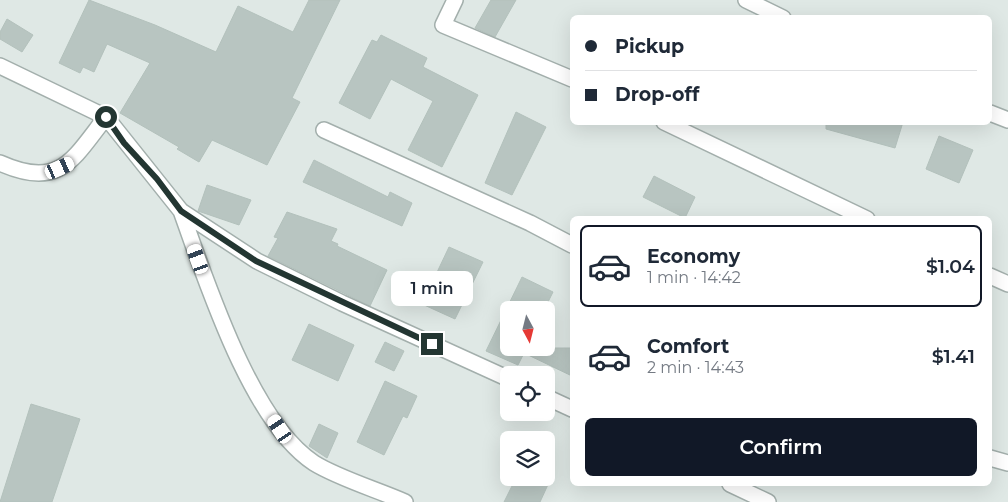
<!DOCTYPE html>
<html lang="en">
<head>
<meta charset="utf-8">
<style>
	body { margin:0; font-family:Montserrat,sans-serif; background:#f2f2f3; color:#1f2937; height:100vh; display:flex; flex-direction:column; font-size:19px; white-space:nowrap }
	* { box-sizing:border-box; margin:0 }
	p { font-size:16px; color:#747a83 }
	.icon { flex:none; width:28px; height:28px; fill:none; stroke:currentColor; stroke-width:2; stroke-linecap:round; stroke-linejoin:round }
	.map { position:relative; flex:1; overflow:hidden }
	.details { position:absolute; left:570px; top:216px; width:422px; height:270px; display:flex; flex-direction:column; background:#fff; border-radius:8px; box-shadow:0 5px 20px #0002 }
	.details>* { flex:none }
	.banner { position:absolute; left:570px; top:15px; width:422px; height:110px; border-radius:8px; box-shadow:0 5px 20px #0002; display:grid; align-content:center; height:110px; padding:0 15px; background:#fff }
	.needle { width:32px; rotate:173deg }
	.buttons { position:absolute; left:500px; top:301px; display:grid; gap:10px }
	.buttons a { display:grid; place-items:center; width:55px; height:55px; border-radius:8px; background:#fff; box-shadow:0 5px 20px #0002; font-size:25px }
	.end { position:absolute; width:22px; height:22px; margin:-11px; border:6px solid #233632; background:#fff; box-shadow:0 0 0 2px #fff }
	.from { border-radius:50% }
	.bubble { position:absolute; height:35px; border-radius:8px; background:#fff; box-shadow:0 5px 20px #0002; font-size:16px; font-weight:600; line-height:35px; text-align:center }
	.car { position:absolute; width:15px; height:30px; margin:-15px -8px; border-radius:6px; box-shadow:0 0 4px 1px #0007; background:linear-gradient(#fff 24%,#345 0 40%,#fff 0 76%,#345 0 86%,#fff 0) }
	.banner b { display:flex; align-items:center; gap:18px; height:48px; font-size:19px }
	.banner b+b { border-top:1px solid #e0e1e3 }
	.banner i { width:12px; height:12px; background:#1f2937 }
	ul { padding:9px 0 0; list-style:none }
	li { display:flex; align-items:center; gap:15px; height:82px; margin:0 10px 8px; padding:0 5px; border:2px solid transparent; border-radius:8px }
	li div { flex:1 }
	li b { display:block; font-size:19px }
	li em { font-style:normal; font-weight:600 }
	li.active { border-color:#111827 }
	li>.icon { width:45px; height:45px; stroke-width:1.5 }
	.cta { display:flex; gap:10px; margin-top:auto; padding:10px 15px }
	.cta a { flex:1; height:58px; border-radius:8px; background:#111827; color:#fff; font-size:20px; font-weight:600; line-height:58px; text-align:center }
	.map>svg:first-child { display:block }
	.building { fill:#b8c5c1; stroke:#b3c1bc }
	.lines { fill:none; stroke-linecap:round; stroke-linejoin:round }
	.minor-casing { stroke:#a3afac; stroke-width:18 }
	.minor { stroke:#fff; stroke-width:15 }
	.route { stroke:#233632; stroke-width:6 }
</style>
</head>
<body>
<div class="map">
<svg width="1008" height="502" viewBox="0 0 1008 502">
	<rect width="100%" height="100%" fill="#dfe8e5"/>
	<path class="building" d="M89 0 155 25 216 52 238 6 293 32 309 0H340L292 98 300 102 267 165 212 140 199 162 177 149 179 147 120 113 150 63 107 44 94 72 83 67 80 73 59 63Z
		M491 0H516L495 37 475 28Z
		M7 19 33 35 22 52 0 39V32Z
		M381 35 427 58 423 67 478 95 442 167 408 150 433 101 391 79 370 119 339 103 372 40 377 42Z
		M516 112 546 127 512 195 485 183Z
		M826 122H903L895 148 826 129Z
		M939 136 973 150 959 183 926 169Z
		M314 160 388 197 390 192 412 203 402 226 303 182Z
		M654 176 695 197 685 218 643 197Z
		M207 185 251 200 239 225 198 211Z
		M287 212 337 229 331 241 338 244 337 246 387 270 370 306 268 256 278 238 274 237Z
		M449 247 483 262 455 319 422 304Z
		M522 277 553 292 544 310H509V348H572V376L524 353 518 365 486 351Z
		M309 324 354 345 338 381 292 360Z
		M385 342 404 351 394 371 375 362Z
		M385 381 417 396 407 418 403 416 384 455 357 442Z
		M31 404 80 419 52 502H0Z
		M319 424 338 433 327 458 309 446Z
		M516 478H551L540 502H504Z"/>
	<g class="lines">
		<g class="minor-casing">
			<path id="minor" d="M455 0 443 25 572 79
				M746 0 783 18
				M0 66 106 117 181 211 257 261 342 303 509 379
				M990 113 1008 120
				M664 122 867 219
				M324 130 530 223 572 245
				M0 163C60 190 73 159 106 117
				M181 211C206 280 251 422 314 463 338 478 378 490 405 502
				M990 276 1008 284
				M546 397 572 409
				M990 458 1008 463
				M730 484 768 502"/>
		</g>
		<use href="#minor" class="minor"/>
	</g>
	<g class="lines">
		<path class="route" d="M106 117 124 143 157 179 181 211 256 261 432 344"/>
	</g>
</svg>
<div class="buttons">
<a><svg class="needle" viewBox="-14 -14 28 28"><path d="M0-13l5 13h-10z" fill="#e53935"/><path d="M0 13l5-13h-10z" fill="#747a83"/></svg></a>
<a><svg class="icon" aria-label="locate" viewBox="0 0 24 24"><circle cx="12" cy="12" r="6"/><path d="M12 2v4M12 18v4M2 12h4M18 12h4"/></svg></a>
<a><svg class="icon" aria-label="layers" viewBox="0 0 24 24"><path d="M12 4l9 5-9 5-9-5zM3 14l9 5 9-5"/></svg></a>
</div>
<i class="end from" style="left:106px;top:117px"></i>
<i class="end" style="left:432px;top:344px"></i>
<div class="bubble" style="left:391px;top:271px;width:82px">1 min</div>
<i class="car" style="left:60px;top:168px;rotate:66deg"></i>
<i class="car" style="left:198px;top:259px;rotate:340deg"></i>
<i class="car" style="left:280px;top:429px;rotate:327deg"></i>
<div class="banner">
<b><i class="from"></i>Pickup</b>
<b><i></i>Drop-off</b>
</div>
<section class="details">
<ul>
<li class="active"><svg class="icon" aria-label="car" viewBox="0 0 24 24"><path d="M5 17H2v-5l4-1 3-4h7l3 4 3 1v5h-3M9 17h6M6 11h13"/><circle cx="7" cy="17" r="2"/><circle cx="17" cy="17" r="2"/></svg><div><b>Economy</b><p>1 min · 14:42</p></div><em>$1.04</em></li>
<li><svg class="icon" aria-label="car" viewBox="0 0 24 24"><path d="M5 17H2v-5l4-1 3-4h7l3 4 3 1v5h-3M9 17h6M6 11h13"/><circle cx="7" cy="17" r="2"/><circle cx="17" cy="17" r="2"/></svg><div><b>Comfort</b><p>2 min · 14:43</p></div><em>$1.41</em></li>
</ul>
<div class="cta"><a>Confirm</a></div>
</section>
</div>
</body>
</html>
